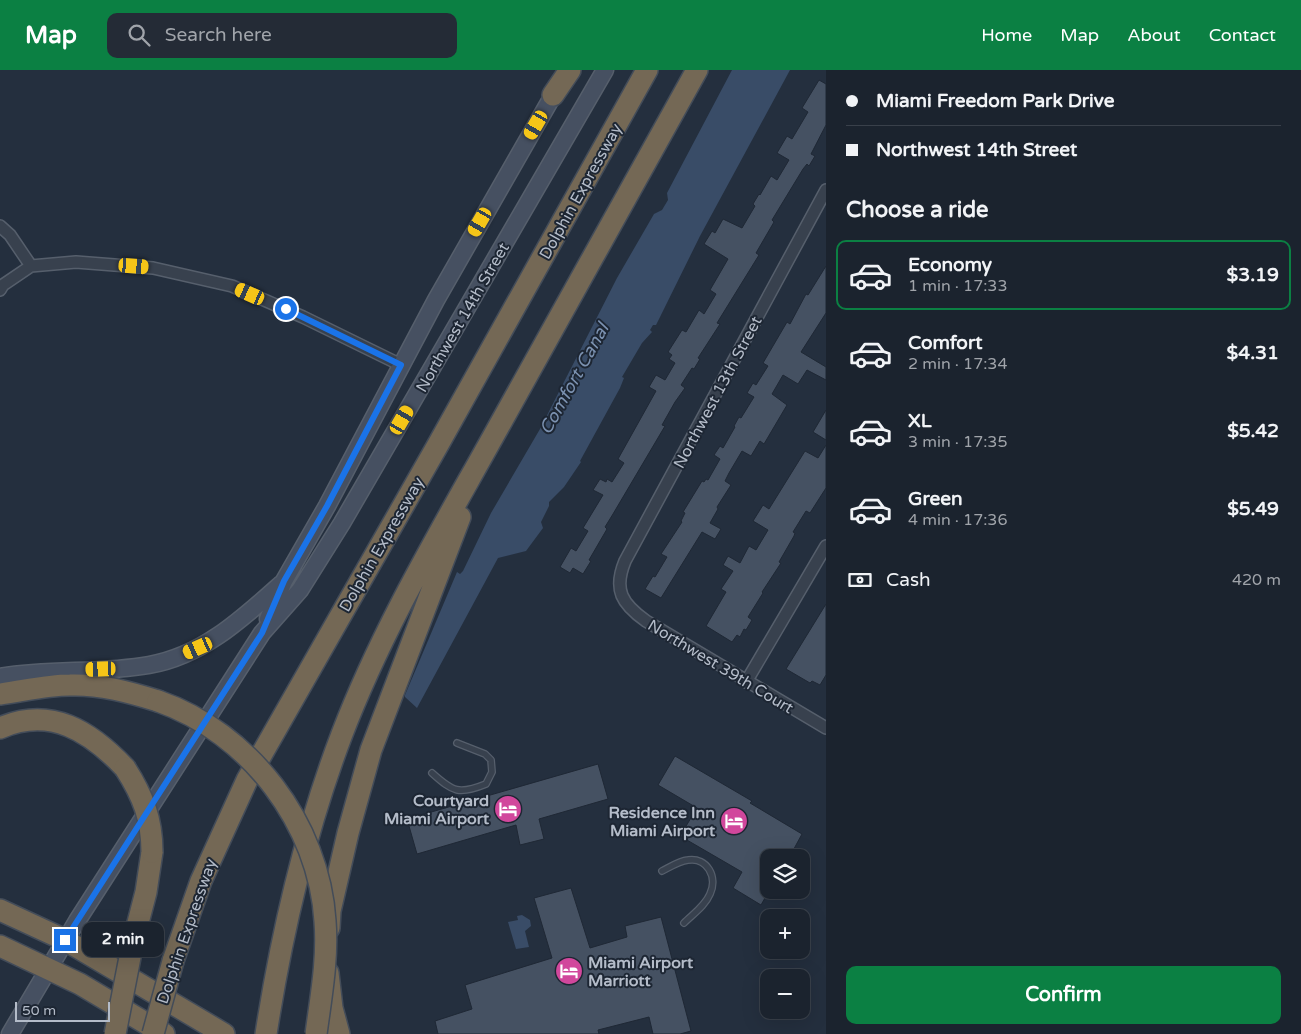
<!DOCTYPE html>
<html lang="en">
<head>
<meta charset="utf-8">
<style>
	body { margin:0; font-family:"Varela Round",sans-serif; background:#242b36; color:#f1f3f6; height:100vh; display:flex; flex-direction:column; font-size:19px; white-space:nowrap }
	* { box-sizing:border-box; margin:0 }
	p { font-size:16px; color:#a0a4aa }
	.icon { flex:none; width:28px; height:28px; fill:none; stroke:currentColor; stroke-width:2; stroke-linecap:round; stroke-linejoin:round }
	.map { position:relative; flex:1; overflow:hidden }
	.panel { display:flex; flex-direction:column; background:#1b232e; width:475px }
	.panel>* { flex:none }
	.guide { display:grid; align-content:center; height:110px; padding:0 20px; background:#1b232e }
	.tools { position:absolute; left:760px; top:779px; display:grid; gap:10px }
	.tools a { display:grid; place-items:center; width:50px; height:50px; border-radius:10px; background:#1b232e; box-shadow:0 5px 20px #0002,0 0 0 1px #39404a; font-size:25px }
	.scale { position:absolute; left:15px; bottom:12px; width:95px; box-sizing:border-box; padding-left:5px; border:2px solid #b4bcc9; border-top:0; font-size:14px; line-height:18px; white-space:nowrap; color:#b4bcc9; -webkit-text-stroke:4px #1d2633; paint-order:stroke }
	.end { position:absolute; width:22px; height:22px; margin:-11px; border:6px solid #1a73e8; background:#fff; box-shadow:0 0 0 2px #fff }
	.from { border-radius:50% }
	.bubble { position:absolute; height:35px; border-radius:10px; background:#1b232e; box-shadow:0 5px 20px #0002,0 0 0 1px #39404a; font-size:16px; font-weight:800; line-height:35px; text-align:center }
	.car { position:absolute; width:15px; height:30px; margin:-15px -8px; border-radius:6px; box-shadow:0 0 4px 1px #0007; background:linear-gradient(#f5c518 24%,#345 0 40%,#f5c518 0 76%,#345 0 86%,#f5c518 0) }
	.guide b { display:flex; align-items:center; gap:18px; height:48px; font-size:19px }
	.guide b+b { border-top:1px solid #39404a }
	.guide i { width:12px; height:12px; background:#f1f3f6 }
	ul { padding:0; list-style:none }
	li { display:flex; align-items:center; gap:15px; height:70px; margin:0 10px 8px; padding:0 10px; border:2px solid transparent; border-radius:10px }
	li div { flex:1 }
	li b { display:block; font-size:19px }
	li em { font-style:normal; font-weight:800 }
	li.on { border-color:#0b8043 }
	li>.icon { width:45px; height:45px; stroke-width:1.5 }
	h2 { padding:0 20px; font-size:22px; line-height:60px }
	.pay { display:flex; align-items:center; gap:12px; height:55px; padding:0 20px; font-size:19px }
	.pay p { margin-inline-start:auto }
	.primary-button { display:flex; gap:10px; margin-top:auto; padding:10px 20px }
	.primary-button a { flex:1; height:58px; border-radius:10px; background:#0b8043; color:#fff; font-size:20px; font-weight:800; line-height:58px; text-align:center }
	header { display:flex; align-items:center; gap:30px; box-sizing:border-box; height:70px; padding:0 25px; background:#0b8043; color:#fff }
	header strong { font-size:24px }
	nav { display:flex; gap:28px; margin-inline-start:auto; font-size:18px }
	.search { width:350px; height:45px; background:#242b36; display:flex; align-items:center; gap:12px; box-sizing:border-box; padding:0 18px; border-radius:10px; color:#a0a4aa; font-size:19px }
	main { display:flex; flex:1; min-height:0 }
	.map>svg:first-child { display:block }
	.water { fill:#394c67 }
	.building { fill:#455162; stroke:#1f2835 }
	.lines { fill:none; stroke-linecap:round; stroke-linejoin:round }
	.lane-casing { stroke:#565f6c; stroke-width:8 }
	.street-casing { stroke:#565f6c; stroke-width:14 }
	.secondary-casing { stroke:#565f6c; stroke-width:19 }
	.highway-casing { stroke:#434c59; stroke-width:24 }
	.lane { stroke:#38414e; stroke-width:5.5 }
	.street { stroke:#38414e; stroke-width:11 }
	.secondary { stroke:#465061; stroke-width:16 }
	.highway { stroke:#746855; stroke-width:21 }
	.highway-bridge-casing { stroke:#434c59; stroke-width:24; stroke-linecap:butt }
	.highway-bridge { stroke:#746855; stroke-width:21 }
	.route { stroke:#1a73e8; stroke-width:6 }
	.labels { text-anchor:middle; stroke-width:4; stroke-linejoin:round; paint-order:stroke }
	.street-label { font-size:16px; fill:#b4bcc9; stroke:#1d2633 }
	.poi-label { font-size:16px; font-weight:bold; fill:#b4bcc9; stroke:#1d2633; text-anchor:end }
	.water-label { font-size:18px; font-style:italic; fill:#7c92b1; stroke:#1d2633 }
</style>
</head>
<body>
<header>
<strong>Map</strong>
<div class="search"><svg class="icon" aria-label="search" viewBox="0 0 24 24"><circle cx="10" cy="10" r="6"/><path d="M15 15l6 6"/></svg>Search here</div>
<nav><a>Home</a><a>Map</a><a>About</a><a>Contact</a></nav>
</header>
<main>
<div class="map">
<svg width="826" height="964" viewBox="0 0 826 964">
	<rect width="100%" height="100%" fill="#242f3e"/>
	<path class="water" d="M732 0H790L700 166 661 245 656 255H653L650 260 652 262 642 273 622 307 624 308 620 318 580 391 581 392 564 417 549 432V436L541 452 543 458 526 481 498 488 417 638 405 627V625L457 502 460 504 463 501 491 443 540 359 617 208 654 144 662 140 668 130 667 123Z
		M522 845 530 850 531 856 525 861 529 877 516 879 508 852 518 850 517 846Z"/>
	<path class="building" d="M819 10 826 14V55L811 84 815 86 809 96 807 94 803 99 772 150 774 152 756 183 759 185 717 253 720 254 698 288 700 289 694 299 692 298 681 315 685 318 675 332 662 355 665 356 613 444 605 457 607 459 589 490 591 491 583 504 573 498 570 503 560 497 571 478 576 481 588 461 583 458 603 425 593 420 600 409 606 412 607 409 612 412 624 393 618 389 656 321 649 317 656 305 665 310 675 293 669 289 672 285 668 282 682 260 686 262 699 240 704 244 716 224 710 220 728 189 704 174 712 161 715 163 723 149 742 158 755 136 753 134 759 124 760 125 771 106 777 110 789 90 777 83 787 66 792 69 808 42 802 38Z
		M826 196V243L801 282 826 297V310L807 300 798 314 783 305 772 324 787 335 764 374 760 371 751 386 742 381 729 403 725 411 731 415 717 437 718 439 710 453 721 459 715 469 702 462 661 528 645 519 653 506 655 507 667 487 661 484 682 452 681 451 685 443 683 442 702 411 704 412 706 409 708 410 720 389 714 385 720 376 723 378 735 357 734 356 739 347 741 348 754 327 747 323 753 313 756 315 768 296 763 293 787 252 790 254 806 224 808 225Z
		M826 340V370L813 362Z
		M826 375V418L810 443 806 441 793 462 795 463 794 466 779 492 781 493 762 522 763 523 748 547 752 550 746 560 744 559 740 567 737 565 732 572 706 556 726 522 721 519 733 501 723 495 728 486 740 493 749 476 756 480 768 460 753 451 763 435 769 439 805 381 818 388Z
		M826 534V605L820 615 812 611 810 613 786 599Z
		M675 686 752 731 750 733 802 764 789 788H769V821L761 835 733 818 742 802 680 766 697 738 658 715Z
		M598 694 608 729 539 749 544 769 520 775 516 755 417 784 407 749Z
		M571 818 590 878 627 867 625 856 661 847 691 961 680 964H653L649 947 598 960 599 964H438L435 951 472 939 465 915 552 888 534 828Z"/>
	<g class="lines">
		<g class="lane-casing">
			<path id="lane" d="M432 703C453 722 459 725 486 714L492 702 491 690 485 684 457 673
				M662 801C670 797 679 791 688 790 707 787 718 807 710 824 705 836 693 844 684 853"/>
		</g>
		<g class="street-casing">
			<path id="street" d="M826 120 625 491C613 520 622 534 646 551L826 658
				M0 156 10 165 31 196 76 192 153 198 232 216 303 247 401 295
				M0 220 3 215 31 196
				M746 612 826 476"/>
		</g>
		<g class="secondary-casing">
			<path id="secondary" d="M268 549 284 511 327 436 436 230 559 15
				M0 607C49 598 100 604 149 595 202 586 242 549 281 514
				M10 964 77 851 262 563 300 520 342 453 605 0"/>
		</g>
		<g class="highway-casing">
			<path id="highway" d="M553 25 570 0
				M0 624C23 621 46 615 70 615 100 614 129 622 158 631
				M0 658C51 636 90 661 125 698
				M0 840 65 870 224 964
				M329 858 330 841 348 763 371 680 460 447
				M133 872 146 822 152 782
				M0 876 80 914 164 964
				M173 891 201 811 247 710 439 373 647 0
				M328 903 332 938 339 964
				M266 964C282 861 305 761 342 664 381 562 436 469 489 374 558 249 628 125 697 0"/>
		</g>
		<use href="#lane" class="lane"/>
		<use href="#street" class="street"/>
		<use href="#secondary" class="secondary"/>
		<use href="#highway" class="highway"/>
		<g class="highway-bridge-casing">
			<path id="highway-bridge" d="M158 631C250 663 319 754 325 851 328 889 321 926 316 964
				M125 698C143 726 152 749 152 782
				M115 964 133 872
				M153 964 173 891"/>
		</g>
		<use href="#highway-bridge" class="highway-bridge"/>
	</g>
	<g class="lines">
		<path class="route" d="M65 870 262 563 284 511 327 436 401 295 286 239"/>
	</g>
	<defs>
		<g id="hotel-disc" transform="scale(1.4375)"><circle r="9.5" fill="#d1479c" stroke="#1d2633"/><path d="M-6-4.5h1.5V1H6V5H4.5V3h-9V5H-6ZM-4 0a1.8 1.8 0 1 1 3.6 0ZM.5 0V-2.5h3Q6-2.5 6 0Z" fill="#fff"/></g>
	</defs>
	<g fill-rule="evenodd">
		<use href="#hotel-disc" x="508" y="739"/>
		<use href="#hotel-disc" x="734" y="751"/>
		<use href="#hotel-disc" x="569" y="901"/>
	</g>
	<g class="labels">
		<g class="street-label">
			<text transform="translate(580 121) rotate(-61)" y="6">Dolphin Expressway</text>
			<text transform="translate(462 247) rotate(-60)" y="6">Northwest 14th Street</text>
			<text transform="translate(717 322) rotate(-62)" y="6">Northwest 13th Street</text>
			<text transform="translate(381 474) rotate(-60)" y="6">Dolphin Expressway</text>
			<text transform="translate(721 596) rotate(31)" y="6">Northwest 39th Court</text>
			<text transform="translate(186 861) rotate(-71)" y="6">Dolphin Expressway</text>
		</g>
		<g class="poi-label">
			<text x="489" y="736">Courtyard<tspan x="489" dy="18">Miami Airport</tspan></text>
			<text x="715" y="748">Residence Inn<tspan x="715" dy="18">Miami Airport</tspan></text>
			<text x="588" y="898" text-anchor="start">Miami Airport<tspan x="588" dy="18">Marriott</tspan></text>
		</g>
		<g class="water-label">
			<text transform="translate(574 309) rotate(-61)" y="6">Comfort Canal</text>
		</g>
	</g>
</svg>
<div class="tools">
<a><svg class="icon" aria-label="layers" viewBox="0 0 24 24"><path d="M12 4l9 5-9 5-9-5zM3 14l9 5 9-5"/></svg></a>
<a>+</a>
<a>−</a>
</div>
<div class="scale">50 m</div>
<i class="end from" style="left:286px;top:239px"></i>
<i class="end" style="left:65px;top:870px"></i>
<div class="bubble" style="left:82px;top:852px;width:82px">2 min</div>
<i class="car" style="left:536px;top:55px;rotate:210deg"></i>
<i class="car" style="left:480px;top:152px;rotate:210deg"></i>
<i class="car" style="left:134px;top:196px;rotate:94deg"></i>
<i class="car" style="left:250px;top:224px;rotate:294deg"></i>
<i class="car" style="left:402px;top:350px;rotate:30deg"></i>
<i class="car" style="left:198px;top:578px;rotate:246deg"></i>
<i class="car" style="left:101px;top:599px;rotate:268deg"></i>
</div>
<section class="panel">
<div class="guide">
<b><i class="from"></i>Miami Freedom Park Drive</b>
<b><i></i>Northwest 14th Street</b>
</div>
<h2>Choose a ride</h2>
<ul>
<li class="on"><svg class="icon" aria-label="car" viewBox="0 0 24 24"><path d="M5 17H2v-5l4-1 3-4h7l3 4 3 1v5h-3M9 17h6M6 11h13"/><circle cx="7" cy="17" r="2"/><circle cx="17" cy="17" r="2"/></svg><div><b>Economy</b><p>1 min · 17:33</p></div><em>$3.19</em></li>
<li><svg class="icon" aria-label="car" viewBox="0 0 24 24"><path d="M5 17H2v-5l4-1 3-4h7l3 4 3 1v5h-3M9 17h6M6 11h13"/><circle cx="7" cy="17" r="2"/><circle cx="17" cy="17" r="2"/></svg><div><b>Comfort</b><p>2 min · 17:34</p></div><em>$4.31</em></li>
<li><svg class="icon" aria-label="car" viewBox="0 0 24 24"><path d="M5 17H2v-5l4-1 3-4h7l3 4 3 1v5h-3M9 17h6M6 11h13"/><circle cx="7" cy="17" r="2"/><circle cx="17" cy="17" r="2"/></svg><div><b>XL</b><p>3 min · 17:35</p></div><em>$5.42</em></li>
<li><svg class="icon" aria-label="car" viewBox="0 0 24 24"><path d="M5 17H2v-5l4-1 3-4h7l3 4 3 1v5h-3M9 17h6M6 11h13"/><circle cx="7" cy="17" r="2"/><circle cx="17" cy="17" r="2"/></svg><div><b>Green</b><p>4 min · 17:36</p></div><em>$5.49</em></li>
</ul>
<div class="pay"><svg class="icon" aria-label="cash" viewBox="0 0 24 24"><path d="M3 7h18v10H3z"/><circle cx="12" cy="12" r="2"/></svg>Cash<p>420 m</p></div>
<div class="primary-button"><a>Confirm</a></div>
</section>
</main>
</body>
</html>
